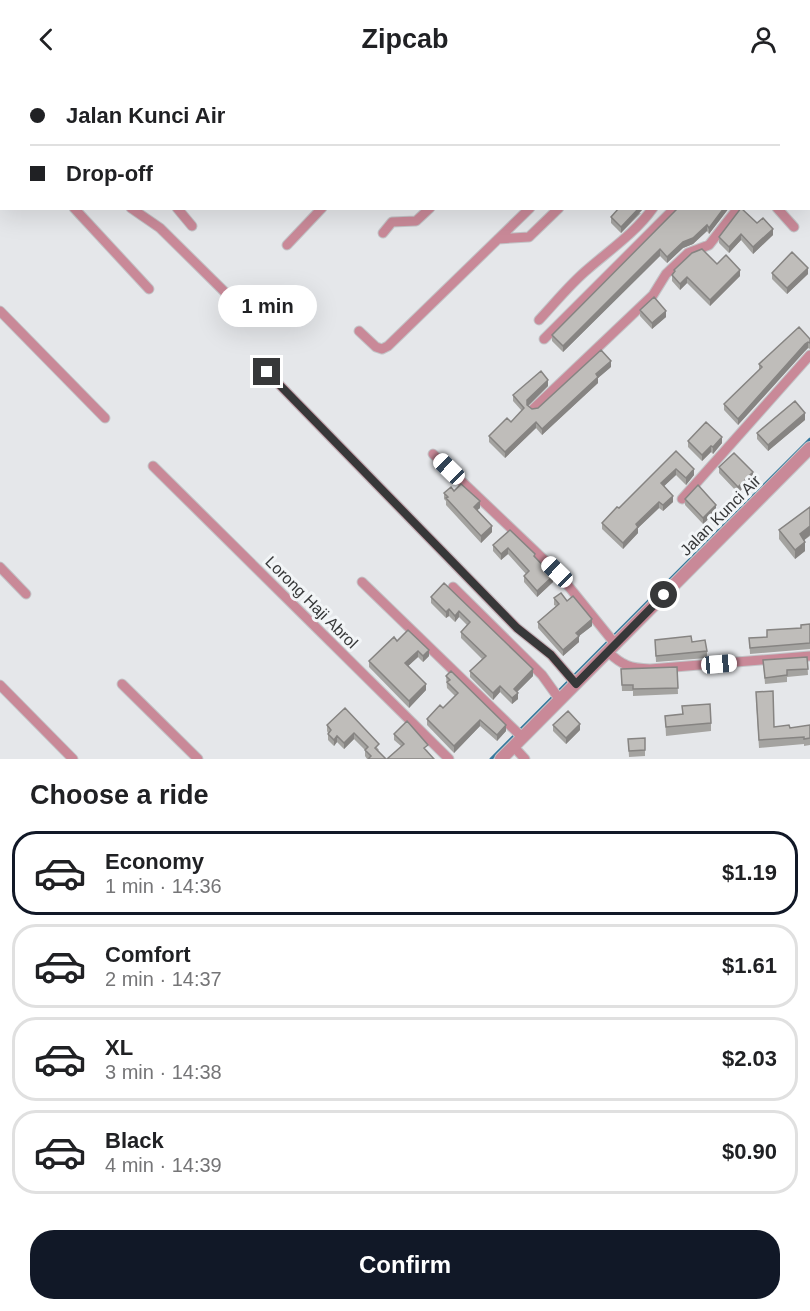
<!DOCTYPE html>
<html lang="en">
<head>
<meta charset="utf-8">
<style>
	body { margin:0; font-family:Helvetica,sans-serif; background:#f6f6f6; color:#202124; height:100vh; display:flex; flex-direction:column; font-size:22px; white-space:nowrap }
	* { box-sizing:border-box; margin:0 }
	p { font-size:20px; color:#757577 }
	.icon { flex:none; width:33px; height:33px; fill:none; stroke:currentColor; stroke-width:2; stroke-linecap:round; stroke-linejoin:round }
	.map { position:relative; height:681px; overflow:hidden }
	.drawer { display:flex; flex-direction:column; background:#fff; flex:1 }
	.drawer>* { flex:none }
	.guide { position:absolute; left:0px; top:0px; width:810px; height:132px; box-shadow:0 6px 24px #0002; display:grid; align-content:center; height:132px; padding:0 30px; background:#fff }
	.end { position:absolute; width:27px; height:27px; margin:-14px; border:8px solid #373839; background:#fff; box-shadow:0 0 0 3px #fff }
	.from { border-radius:50% }
	.bubble { position:absolute; height:42px; border-radius:21px; background:#fff; box-shadow:0 6px 24px #0002; font-size:20px; font-weight:800; line-height:42px; text-align:center }
	.car { position:absolute; width:18px; height:36px; margin:-18px -9px; border-radius:8px; box-shadow:0 0 4px 2px #0007; background:linear-gradient(#fff 24%,#345 0 40%,#fff 0 76%,#345 0 86%,#fff 0) }
	.guide b { display:flex; align-items:center; gap:21px; height:57px; font-size:22px }
	.guide b+b { border-top:2px solid #e0e0e0 }
	.guide i { width:15px; height:15px; background:#202124 }
	ul { padding:0; list-style:none }
	li { display:flex; align-items:center; gap:18px; height:84px; margin:0 12px 9px; padding:0 18px; border:3px solid #e0e0e0; border-radius:24px }
	li div { flex:1 }
	li b { display:block; font-size:22px }
	li em { font-style:normal; font-weight:800 }
	li.selected { border-color:#111827 }
	li>.icon { width:54px; height:54px; stroke-width:1.5 }
	h2 { padding:0 30px; font-size:27px; line-height:72px }
	.button { display:flex; gap:12px; margin-top:auto; padding:12px 30px }
	.button a { flex:1; height:69px; border-radius:24px; background:#111827; color:#fff; font-size:24px; font-weight:800; line-height:69px; text-align:center }
	header { display:flex; justify-content:space-between; align-items:center; height:78px; padding:0 30px; background:#fff; font-size:27px; font-weight:800 }
	.map>svg:first-child { display:block }
	.lines { fill:none; stroke-linecap:round; stroke-linejoin:round }
	.stream { stroke:#35789d; stroke-width:3 }
	.minor-casing { stroke:#c2c4c7; stroke-width:11 }
	.tertiary-casing { stroke:#c2c4c7; stroke-width:14 }
	.minor { stroke:#c98998; stroke-width:9 }
	.tertiary { stroke:#c98998; stroke-width:12 }
	.wall { fill:#a4a3a0 }
	.shaded-wall { fill:#868482 }
	.building { fill:#bfbdba; stroke:#868482; stroke-width:1.5 }
	.route { stroke:#373839; stroke-width:8 }
	.labels { text-anchor:middle; stroke-width:6; stroke-linejoin:round; paint-order:stroke }
	.street-label { font-size:16px; fill:#373839; stroke:#f2f5f7 }
</style>
</head>
<body>
<header><svg class="icon" aria-label="back" viewBox="0 0 24 24"><path d="M15 5l-7 7 7 7"/></svg>Zipcab<svg class="icon" aria-label="person" viewBox="0 0 24 24"><circle cx="12" cy="8" r="4"/><path d="M4 21q1-7 8-7t8 7"/></svg></header>
<div class="map">
<svg width="810" height="681" viewBox="0 0 810 681">
	<rect width="100%" height="100%" fill="#e5e7ea"/>
	<g class="lines">
		<path class="stream" d="M491 681 810 361"/>
		<g class="minor-casing">
			<path id="minor" d="M51 0 53 2
				M652 0 654 2
				M304 2 306 0
				M449 2 450 0
				M558 2 560 0
				M673 2 675 0
				M0 7 2 9
				M0 52 2 54
				M74 130 149 211
				M131 130 160 150 244 233
				M177 130 192 148
				M777 130 794 149
				M383 155 392 144 416 143 430 130
				M498 161 529 159 559 130
				M287 167 322 130
				M0 233 105 340
				M539 242C555 225 570 206 588 191 611 171 635 155 653 130
				M359 253 376 269 382 271 388 268 530 130
				M544 261 675 130
				M267 294 517 550 551 577 576 606
				M533 331 653 217 666 196 688 175 709 167 738 130
				M433 376 557 494 616 567
				M153 388 449 681
				M682 421 810 277
				M0 489 26 516
				M362 504 522 659
				M453 509 542 597 560 622
				M608 574C623 588 630 590 650 591L810 578
				M122 606 198 681
				M0 607 73 681
				M514 669 525 681"/>
		</g>
		<g class="tertiary-casing">
			<path id="tertiary" d="M501 681 810 370"/>
		</g>
		<use href="#minor" class="minor"/>
		<use href="#tertiary" class="tertiary"/>
	</g>
	<path class="wall" d="M678 130H729L709 156 707 153 693 166 683 170 667 185 660 178 563 274 552 263V257Z
		M641 135 621 155 611 145V139Z
		M757 145 773 157 753 176 741 162 729 175 719 165V159Z
		M717 186 740 198 710 228 687 205 680 212 672 203V197L674 195V192Z
		M772 195 808 196 787 216 772 201Z
		M640 232 666 239 652 251 640 238Z
		M810 261V271L808 270 805 273 738 347 724 332V326L759 292V286Z
		M611 289 598 300V305L542 357 536 350 505 380 489 364V358L511 344 522 333 513 323V317L548 308 528 328 532 331 538 330Z
		M805 342 768 373 757 361V355Z
		M688 363 722 365 713 376 711 374 702 383 688 369Z
		M676 373 694 397 686 407 676 397 664 408 673 424 663 433 659 430 638 450V455L623 471 602 451V445L619 430Z
		M719 389 753 400 738 415 719 395Z
		M454 413 480 430 477 432 492 454 481 465 446 427V423L444 421V415Z
		M685 421 716 434 703 446 685 427Z
		M810 429V458L804 462 805 473 795 481 779 461V452Z
		M510 452 535 479 553 504 537 519 524 504V498L526 496 508 476 501 482 493 473V467Z
		M444 505 533 598 517 614 518 621 512 626 500 614 493 622 470 599V593L482 581 461 560V554L467 547 459 539 455 544 449 538 446 540 431 525V519Z
		M554 520 567 523 592 548 579 558V564L563 578 538 550V544L556 528 554 527Z
		M810 546V571L750 576 749 560 767 559 801 550Z
		M655 562 692 564 707 573V580L656 584Z
		M397 563 429 578 423 584 418 579 408 588 426 612 409 630 369 589V583Z
		M807 579 808 597 787 599V604L765 606 763 582Z
		M677 589 678 616 633 618V613H622L621 591Z
		M446 598 506 653 497 663 480 648 454 675 427 647V641L443 630 455 618 447 610Z
		M756 621 774 649 790 650 810 647V667L804 668V666L759 670Z
		M682 628 711 645V653L666 658 665 638 682 636Z
		M345 630 379 672 367 681 365 678V672L354 661 344 671 337 664 334 668 328 662V655L327 653V647Z
		M553 647 580 652 566 666 553 653Z
		M394 656 428 673 401 668 394 662Z
		M645 660V678L629 679 628 661Z"/>
	<path class="shaded-wall" d="M639 130H644L621 155V149Z
		M724 130H729L709 156V150Z
		M707 147V153L693 166 683 170 667 185V179L683 164Z
		M773 151V157L753 176V169Z
		M741 156V162L729 175V169Z
		M660 171V178L563 274V268Z
		M808 190V196L787 216V210Z
		M740 192V198L710 228V222Z
		M687 199V205L680 212V206Z
		M666 233V239L652 251V245Z
		M808 264V270L805 273 738 347V341L805 266Z
		M611 283V289L598 300V305L542 357V351L596 296Z
		M548 302V308L527 329V322Z
		M805 335V342L768 373V367Z
		M536 344V350L505 380V374Z
		M722 359V365L713 376V369Z
		M711 368V374L702 383V377Z
		M676 391V397L661 411V405Z
		M694 391V397L686 407V400Z
		M753 394V400L738 415V409Z
		M673 418V424L663 433V427Z
		M480 423V430L474 435V429Z
		M659 424V430L638 450V455L623 471V465L636 446Z
		M716 427V434L703 446V440Z
		M492 448V454L481 465V458Z
		M810 448V457L800 466V456Z
		M805 464V473L795 481V472Z
		M508 470V476L501 482V476Z
		M553 498V504L537 519V513Z
		M449 531V538L446 540V534Z
		M459 533V539L455 544V538Z
		M592 541V548L579 558V564L563 578V572L576 555Z
		M429 572V578L423 584V578Z
		M418 573V579L405 591V585Z
		M533 591V598L514 617V611Z
		M426 606V612L409 630V623Z
		M500 608V614L493 622V615Z
		M518 615V621L512 626V620Z
		M480 642V648L454 675V668Z
		M580 646V652L566 666V660Z
		M506 647V653L497 663V657Z
		M354 655V661L344 671V665Z
		M337 658V664L334 668V662Z"/>
	<path class="building" d="M717 0H792L790 2H719Z
		M619 130H639L621 149 611 139Z
		M678 130H724L709 150 707 147 693 160 683 164 667 179 660 171 563 268 552 257Z
		M741 130 757 145 763 140 773 151 753 169 741 156 729 169 719 159Z
		M702 171 717 186 726 177 740 192 710 222 687 199 680 206 672 197 675 193 674 192 692 175Z
		M792 174 808 190 787 210 772 195Z
		M654 219 666 233 652 245 640 232Z
		M799 249 810 261V265L808 264 805 266 738 341 724 326 762 289 759 286Z
		M601 272 611 283 596 296 598 299 542 351 536 344 505 374 489 358 507 340 511 344 524 330 513 317 541 293 548 302 527 322V327L532 331 538 330Z
		M795 323 805 335 768 367 757 355Z
		M706 344 722 359 713 369 711 368 702 377 688 363Z
		M676 373 694 391 686 400 676 391 661 405 673 418 663 427 659 424 636 446 638 449 623 465 602 445 617 429 619 430Z
		M734 375 753 394 738 409 719 389Z
		M461 406 480 423 474 429 492 448 481 458 446 420 448 419 444 415 451 409 454 413Z
		M698 407 716 427 703 440 685 421Z
		M810 429V448L800 456 805 464 795 472 779 452Z
		M510 452 535 476 534 478 553 498 537 513 524 498 529 493 508 470 501 476 493 467Z
		M444 505 533 591 514 611 518 615 512 620 500 608 493 615 470 593 486 578 461 554 470 544 459 533 455 538 449 531 446 534 431 519Z
		M561 515 567 523 573 518 592 541 576 555 579 558 563 572 538 544 559 526 554 520Z
		M810 546V565L750 570 749 560 767 559V552L801 550V547Z
		M408 552 429 572 423 578 418 573 405 585 426 606 409 623 369 583 394 559 397 563Z
		M691 558 692 564 705 562 707 573 656 578 655 562Z
		M807 579 808 591 787 592V597L765 600 763 582Z
		M677 589 678 610 633 611V607H622L621 591Z
		M451 593 506 647 497 657 480 642 454 668 427 641 440 627 443 630 458 615 447 604 450 602 446 598Z
		M773 613 774 649 789 647 790 650 810 647V660L804 661V659L759 662 756 614Z
		M710 626 711 645 666 649 665 638 683 636 682 628Z
		M345 630 379 666 375 670 386 681H368L371 678 365 672 368 669 354 655 344 665 337 658 334 662 328 656 331 652 327 647Z
		M568 633 580 646 566 660 553 647Z
		M407 643 428 667 424 670 434 681H387L404 666 394 656Z
		M645 660V672L629 673 628 661Z"/>
	<g class="lines">
		<path class="route" d="M267 294 517 550 551 577 576 606 664 517"/>
	</g>
	<g class="labels">
		<g class="street-label">
			<text transform="translate(720 437) rotate(-45)" y="6">Jalan Kunci Air</text>
			<text transform="translate(312 524) rotate(45)" y="6">Lorong Haji Abrol</text>
		</g>
	</g>
</svg>
<i class="end from" style="left:664px;top:517px"></i>
<i class="end" style="left:267px;top:294px"></i>
<div class="bubble" style="left:218px;top:207px;width:99px">1 min</div>
<i class="car" style="left:449px;top:391px;rotate:314deg"></i>
<i class="car" style="left:557px;top:494px;rotate:314deg"></i>
<i class="car" style="left:719px;top:586px;rotate:85deg"></i>
<div class="guide">
<b><i class="from"></i>Jalan Kunci Air</b>
<b><i></i>Drop-off</b>
</div>
</div>
<section class="drawer">
<h2>Choose a ride</h2>
<ul>
<li class="selected"><svg class="icon" aria-label="car" viewBox="0 0 24 24"><path d="M5 17H2v-5l4-1 3-4h7l3 4 3 1v5h-3M9 17h6M6 11h13"/><circle cx="7" cy="17" r="2"/><circle cx="17" cy="17" r="2"/></svg><div><b>Economy</b><p>1 min · 14:36</p></div><em>$1.19</em></li>
<li><svg class="icon" aria-label="car" viewBox="0 0 24 24"><path d="M5 17H2v-5l4-1 3-4h7l3 4 3 1v5h-3M9 17h6M6 11h13"/><circle cx="7" cy="17" r="2"/><circle cx="17" cy="17" r="2"/></svg><div><b>Comfort</b><p>2 min · 14:37</p></div><em>$1.61</em></li>
<li><svg class="icon" aria-label="car" viewBox="0 0 24 24"><path d="M5 17H2v-5l4-1 3-4h7l3 4 3 1v5h-3M9 17h6M6 11h13"/><circle cx="7" cy="17" r="2"/><circle cx="17" cy="17" r="2"/></svg><div><b>XL</b><p>3 min · 14:38</p></div><em>$2.03</em></li>
<li><svg class="icon" aria-label="car" viewBox="0 0 24 24"><path d="M5 17H2v-5l4-1 3-4h7l3 4 3 1v5h-3M9 17h6M6 11h13"/><circle cx="7" cy="17" r="2"/><circle cx="17" cy="17" r="2"/></svg><div><b>Black</b><p>4 min · 14:39</p></div><em>$0.90</em></li>
</ul>
<div class="button"><a>Confirm</a></div>
</section>
</body>
</html>
